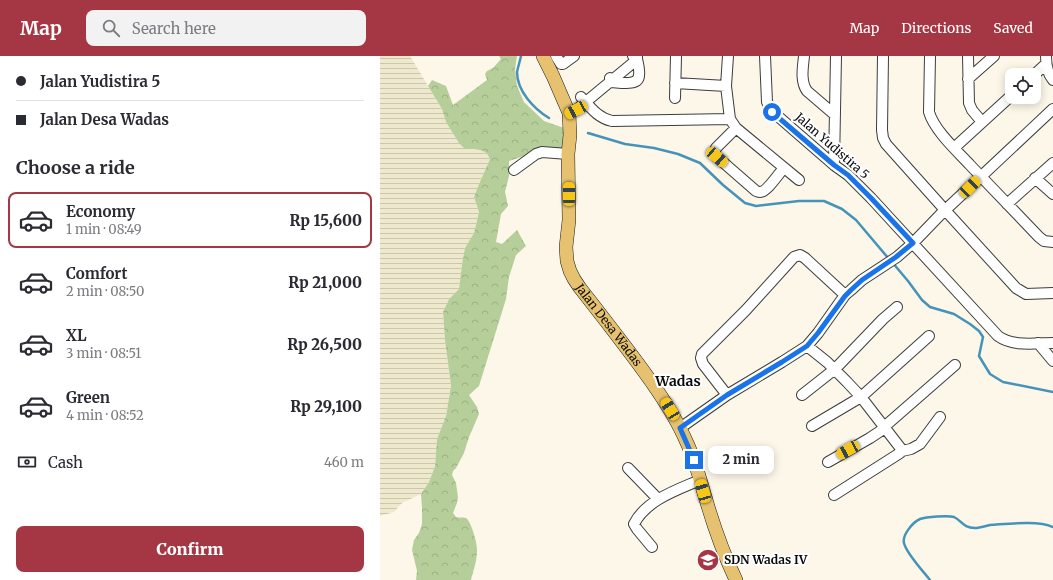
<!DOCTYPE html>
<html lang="en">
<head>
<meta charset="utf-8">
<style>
	body { margin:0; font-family:Merriweather,serif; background:#f2f2f3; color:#2b2b33; height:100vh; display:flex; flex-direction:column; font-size:15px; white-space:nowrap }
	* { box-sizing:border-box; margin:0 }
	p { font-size:13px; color:#7c7c81 }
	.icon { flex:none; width:22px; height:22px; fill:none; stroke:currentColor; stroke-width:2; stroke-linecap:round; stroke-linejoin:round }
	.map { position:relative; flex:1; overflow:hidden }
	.drawer { display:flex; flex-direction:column; background:#fff; width:380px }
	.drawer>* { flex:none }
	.top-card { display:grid; align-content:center; height:88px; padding:0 16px; background:#fff }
	.tools { position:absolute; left:625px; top:12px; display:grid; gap:8px }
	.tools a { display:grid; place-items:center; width:36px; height:36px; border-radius:8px; background:#fff; box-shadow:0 2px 10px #0003; font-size:20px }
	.end { position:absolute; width:18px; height:18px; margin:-9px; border:5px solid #1a73e8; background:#fff; box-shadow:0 0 0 2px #fff }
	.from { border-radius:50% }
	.bubble { position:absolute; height:28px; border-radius:8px; background:#fff; box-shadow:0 2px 10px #0003; font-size:13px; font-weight:800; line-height:28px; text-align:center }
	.car { position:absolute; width:12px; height:24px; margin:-12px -6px; border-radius:5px; box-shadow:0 0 3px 1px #0007; background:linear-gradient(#f5c518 24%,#345 0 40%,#f5c518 0 76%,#345 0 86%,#f5c518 0) }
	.top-card b { display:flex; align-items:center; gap:14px; height:38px; font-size:15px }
	.top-card b+b { border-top:1px solid #e1e1e2 }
	.top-card i { width:10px; height:10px; background:#2b2b33 }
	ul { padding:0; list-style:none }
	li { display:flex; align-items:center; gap:12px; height:56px; margin:0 8px 6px; padding:0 8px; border:2px solid transparent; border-radius:8px }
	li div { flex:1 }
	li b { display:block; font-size:15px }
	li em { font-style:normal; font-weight:800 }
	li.current { border-color:#a53643 }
	li>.icon { width:36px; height:36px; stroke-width:1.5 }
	h2 { padding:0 16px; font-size:18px; line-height:48px }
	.pay { display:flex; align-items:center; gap:10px; height:44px; padding:0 16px; font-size:15px }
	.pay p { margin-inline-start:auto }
	.button { display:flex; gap:8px; margin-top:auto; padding:8px 16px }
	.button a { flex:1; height:46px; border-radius:8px; background:#a53643; color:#fff; font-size:16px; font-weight:800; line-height:46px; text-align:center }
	header { display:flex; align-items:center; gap:24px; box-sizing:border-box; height:56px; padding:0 20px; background:#a53643; color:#fff }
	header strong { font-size:19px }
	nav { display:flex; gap:22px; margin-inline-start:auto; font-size:14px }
	.search { width:280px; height:36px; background:#f2f2f3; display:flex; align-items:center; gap:10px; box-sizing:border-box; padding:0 14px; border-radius:8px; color:#7c7c81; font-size:15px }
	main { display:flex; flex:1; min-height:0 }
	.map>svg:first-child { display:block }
	.farmland { fill:url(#farmland-rules) }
	.forest { fill:url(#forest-crowns) }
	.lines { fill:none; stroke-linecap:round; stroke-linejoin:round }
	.stream { stroke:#4693b9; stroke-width:2.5 }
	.minor-casing { stroke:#3d3d3d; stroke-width:12 }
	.major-casing { stroke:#1b1b1b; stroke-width:14 }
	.minor { stroke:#fff; stroke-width:10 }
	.major { stroke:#e5c170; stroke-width:13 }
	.route { stroke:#1a73e8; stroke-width:5 }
	.labels { text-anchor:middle; stroke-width:4; stroke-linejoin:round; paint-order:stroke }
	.street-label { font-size:12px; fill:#0a0a0a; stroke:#fff }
	.poi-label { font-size:12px; font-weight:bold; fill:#0a0a0a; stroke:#fff; text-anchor:start }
	.quarter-label { font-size:14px; font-weight:bold; fill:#0a0a0a; stroke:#fff }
</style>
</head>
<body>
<header>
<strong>Map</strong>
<div class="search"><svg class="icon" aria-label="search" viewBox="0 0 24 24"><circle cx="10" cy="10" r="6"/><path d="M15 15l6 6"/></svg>Search here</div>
<nav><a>Map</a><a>Directions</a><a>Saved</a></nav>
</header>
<main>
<section class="drawer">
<div class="top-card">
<b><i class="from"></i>Jalan Yudistira 5</b>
<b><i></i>Jalan Desa Wadas</b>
</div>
<h2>Choose a ride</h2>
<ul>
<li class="current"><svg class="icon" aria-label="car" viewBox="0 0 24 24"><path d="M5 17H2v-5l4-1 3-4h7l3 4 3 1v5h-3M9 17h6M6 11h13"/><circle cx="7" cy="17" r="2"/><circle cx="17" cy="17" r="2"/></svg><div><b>Economy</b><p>1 min · 08:49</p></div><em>Rp 15,600</em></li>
<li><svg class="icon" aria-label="car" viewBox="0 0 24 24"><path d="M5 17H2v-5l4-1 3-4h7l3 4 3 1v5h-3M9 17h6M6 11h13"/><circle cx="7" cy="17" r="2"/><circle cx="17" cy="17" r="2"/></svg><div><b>Comfort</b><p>2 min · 08:50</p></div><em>Rp 21,000</em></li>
<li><svg class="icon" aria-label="car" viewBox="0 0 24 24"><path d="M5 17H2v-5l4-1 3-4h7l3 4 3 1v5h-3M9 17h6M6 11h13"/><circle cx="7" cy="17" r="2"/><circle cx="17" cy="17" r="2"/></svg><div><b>XL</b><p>3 min · 08:51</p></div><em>Rp 26,500</em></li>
<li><svg class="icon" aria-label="car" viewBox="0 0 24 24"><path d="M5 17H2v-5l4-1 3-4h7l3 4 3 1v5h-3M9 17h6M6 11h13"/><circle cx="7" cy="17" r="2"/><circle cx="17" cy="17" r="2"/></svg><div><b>Green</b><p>4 min · 08:52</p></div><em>Rp 29,100</em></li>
</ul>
<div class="pay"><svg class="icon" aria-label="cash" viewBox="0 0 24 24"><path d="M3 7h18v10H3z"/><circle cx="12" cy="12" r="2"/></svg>Cash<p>460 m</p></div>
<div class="button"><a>Confirm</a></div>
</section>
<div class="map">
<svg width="673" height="524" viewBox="0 0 673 524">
	<defs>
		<pattern id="farmland-rules" width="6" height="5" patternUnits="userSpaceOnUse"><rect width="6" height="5" fill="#eee9cd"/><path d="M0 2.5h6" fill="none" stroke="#cbc6af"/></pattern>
		<pattern id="forest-crowns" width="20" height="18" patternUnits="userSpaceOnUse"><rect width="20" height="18" fill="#b6cf9a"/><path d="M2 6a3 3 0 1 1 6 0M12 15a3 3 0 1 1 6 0" fill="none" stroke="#9bb083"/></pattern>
	</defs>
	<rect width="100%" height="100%" fill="#fcf7e9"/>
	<path class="farmland" d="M0 0H30L62 53 66 66 85 93 100 92 109 100 110 103 99 128 94 141 99 156 94 177 85 192 82 208 79 233 69 243 63 256 65 284 71 330 66 360 57 383 55 410 49 426 41 438 22 447 14 456 0 460Z"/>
	<path class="forest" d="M119 0H137L135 13 137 30 144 46 164 65 184 72V94L164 90 144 100 129 105V120L125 136 128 150 121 158 116 186 122 188 137 174 146 190 136 199 129 221 126 243 99 330 89 339 97 351 99 358 89 381 84 397 76 412 73 415 72 419 76 427 78 441 77 447 73 457 76 461C79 462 83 461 86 462 91 465 98 489 97 495 97 505 93 515 91 524H36L37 515 32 494 34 484 39 477 42 468V452L41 438 49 426 55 410 57 383 66 360 71 330 65 284 63 256 69 243 79 233 82 208 85 192 94 177 99 156 94 141 99 128 110 103C106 92 95 93 85 93L79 87 66 66 62 53 48 30 52 24 66 30 73 49 107 24 105 18 107 15 113 12 121 3Z"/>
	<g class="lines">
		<path class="stream" d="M141 0C140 5 138 11 137 16 137 35 154 53 169 62
			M208 77 245 88 274 92 298 98 320 107 343 129 365 147 376 150 419 145H444L462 153 476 164 509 203
			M512 206 528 225 542 244 550 251 574 258 590 268 599 275 603 281 599 300 610 318 623 326 673 336
			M550 524C543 515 526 497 524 487 522 479 533 466 540 463 546 461 568 459 574 461 582 465 583 472 595 472 600 472 605 470 610 469 627 468 658 464 673 471"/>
		<g class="minor-casing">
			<path id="minor" d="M176 0 181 8H183L194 0
				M348 0 346 30 350 63 356 72 419 124
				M385 0 387 46 393 56 454 109 468 119 491 142 618 280C633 291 655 287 673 287
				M424 0C423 11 420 25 427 35L455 59
				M503 0 502 74 503 82 506 88 565 154 636 232 646 238 673 237
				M550 0 549 56C554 74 577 95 590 109 613 133 636 157 659 181L664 185 673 186
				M588 0 589 47 592 54 602 66
				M666 0C666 9 667 17 673 24
				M654 19 666 8
				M230 22 231 26C238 26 259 31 259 19 260 14 258 8 257 3L253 0
				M588 23 614 0
				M295 27 346 30
				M201 41C211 52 218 62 232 65L350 63
				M295 42 296 0
				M189 57 196 54 254 6 257 3V0
				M356 72 336 92C334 96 334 98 337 101L376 135C377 135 378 136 380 136 387 136 399 117 404 112
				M574 92 632 39
				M454 109 456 0
				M134 114 156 98 162 96 188 98
				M655 122 673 138
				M627 148 673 107
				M658 287 673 305
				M427 290 447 306 467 326 481 341 522 394 520 397 454 439
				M347 339 323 308 321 302 322 298 366 254 414 201 420 199 425 202 465 239
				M422 339 455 313 503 263 517 251
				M432 370 481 341 549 280
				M504 371 575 309
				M300 372 347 339 402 306 427 290 438 277 465 239 471 234 482 224 517 201 533 187 560 159 673 53
				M522 395 531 393 540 388 560 361
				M448 406 490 382 505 372
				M248 412 278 443
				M272 491 257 473 254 468C266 444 297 434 320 424"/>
		</g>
		<g class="major-casing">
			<g id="major">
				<path id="s1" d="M163 0 173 20 189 57 190 79 188 98 189 164 186 191 187 205 190 215 194 223 200 232C222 260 244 288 265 317 281 339 296 361 307 387 316 406 321 427 327 447 335 474 344 499 356 524"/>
			</g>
		</g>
		<use href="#minor" class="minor"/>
		<use href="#major" class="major"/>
	</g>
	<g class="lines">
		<path class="route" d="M314 404 300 372 347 339 402 306 427 290 438 277 465 240 471 234 482 224 516 201 533 187 491 142 468 119 454 109 392 56"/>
	</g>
	<defs>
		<g id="school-disc" transform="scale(1.15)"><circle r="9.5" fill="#a53643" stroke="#fff"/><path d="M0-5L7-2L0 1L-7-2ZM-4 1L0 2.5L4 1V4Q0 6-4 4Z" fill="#fff"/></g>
	</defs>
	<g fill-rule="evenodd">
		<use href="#school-disc" x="328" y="504"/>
	</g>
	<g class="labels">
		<g class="street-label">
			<text transform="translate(452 90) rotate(41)" y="4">Jalan Yudistira 5</text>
			<text dy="4" stroke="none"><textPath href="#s1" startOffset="288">Jalan Desa Wadas</textPath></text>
		</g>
		<g class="poi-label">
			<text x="344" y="508">SDN Wadas IV</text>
		</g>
		<g class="quarter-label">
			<text x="298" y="330">Wadas</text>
		</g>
	</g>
</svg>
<div class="tools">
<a><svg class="icon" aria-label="locate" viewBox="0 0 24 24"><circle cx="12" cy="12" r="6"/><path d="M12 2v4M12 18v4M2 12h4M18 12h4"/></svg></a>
</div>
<i class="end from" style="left:392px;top:56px"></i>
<i class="end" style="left:314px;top:404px"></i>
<div class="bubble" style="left:328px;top:390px;width:66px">2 min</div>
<i class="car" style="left:196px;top:54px;rotate:242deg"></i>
<i class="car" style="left:337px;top:101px;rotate:131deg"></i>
<i class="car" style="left:590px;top:131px;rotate:45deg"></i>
<i class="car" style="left:189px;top:138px;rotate:0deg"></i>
<i class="car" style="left:290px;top:353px;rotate:328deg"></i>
<i class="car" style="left:468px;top:394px;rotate:241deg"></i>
<i class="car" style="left:323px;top:435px;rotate:344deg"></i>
</div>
</main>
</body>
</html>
